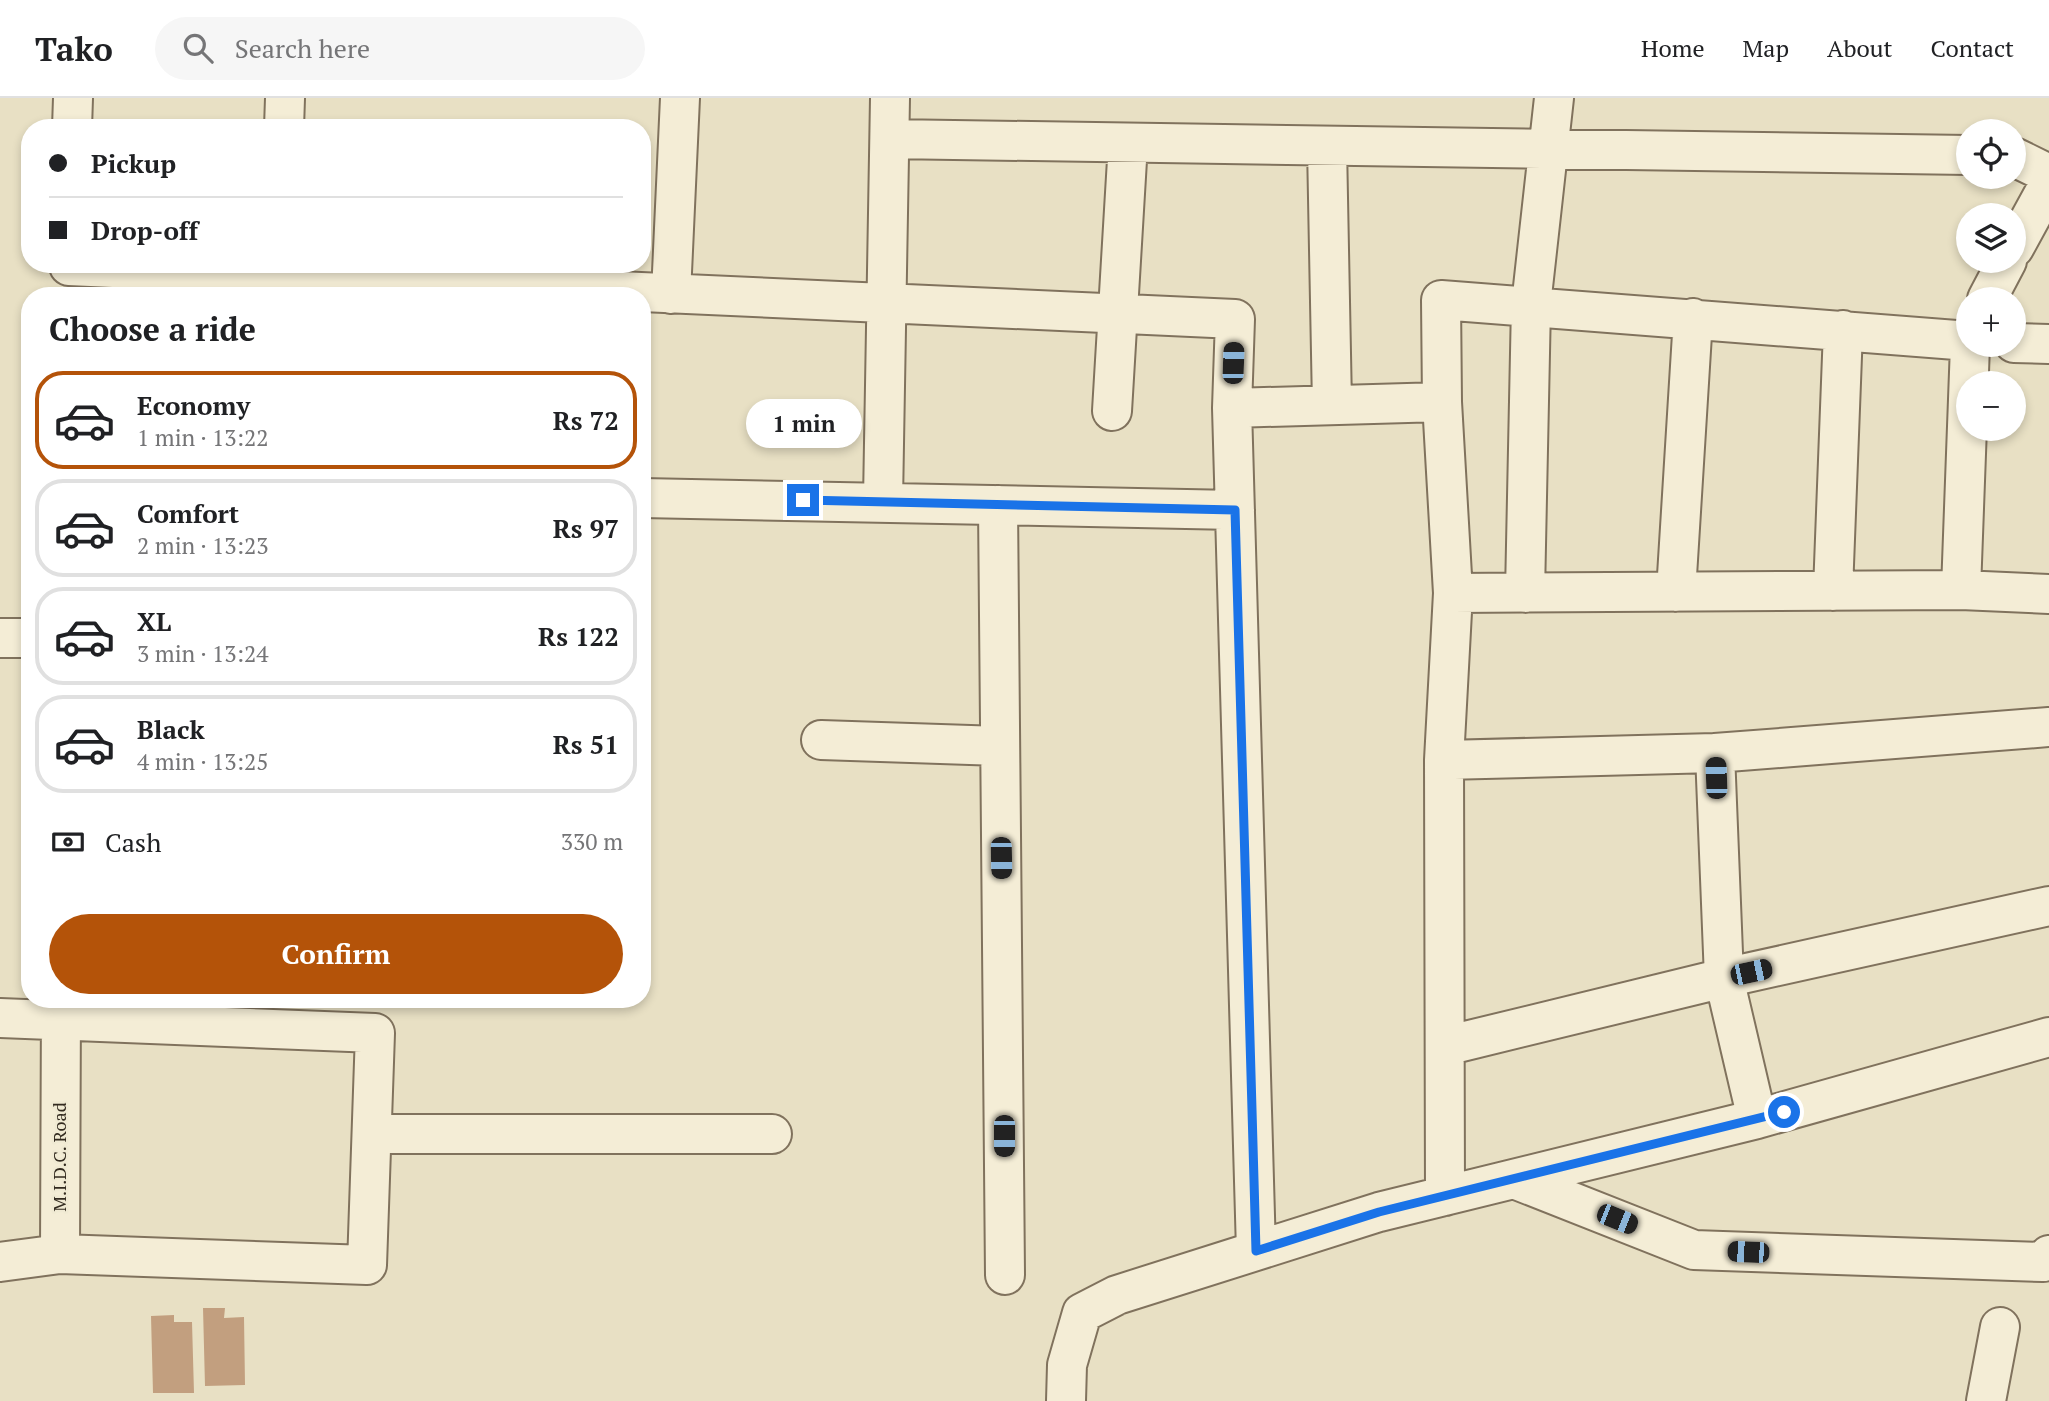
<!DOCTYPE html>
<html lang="en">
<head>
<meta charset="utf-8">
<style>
	body { margin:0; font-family:"PT Serif",serif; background:#f6f6f6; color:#202124; height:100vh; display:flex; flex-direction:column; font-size:26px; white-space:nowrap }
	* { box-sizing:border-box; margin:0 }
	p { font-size:23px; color:#757577 }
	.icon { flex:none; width:38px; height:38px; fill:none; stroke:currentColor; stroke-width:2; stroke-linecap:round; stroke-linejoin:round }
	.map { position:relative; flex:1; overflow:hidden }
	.sheet { position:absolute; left:21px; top:189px; width:630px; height:721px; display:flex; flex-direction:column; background:#fff; border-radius:28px; box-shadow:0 4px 10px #0003 }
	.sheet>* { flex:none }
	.guide { position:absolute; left:21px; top:21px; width:630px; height:154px; border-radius:28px; box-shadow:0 4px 10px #0003; display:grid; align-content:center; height:154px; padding:0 28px; background:#fff }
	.buttons { position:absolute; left:1956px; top:21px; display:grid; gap:14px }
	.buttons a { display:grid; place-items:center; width:70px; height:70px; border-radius:50%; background:#fff; box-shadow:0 4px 10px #0003; font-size:35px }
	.end { position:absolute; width:32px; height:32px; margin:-16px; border:9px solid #1a73e8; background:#fff; box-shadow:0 0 0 4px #fff }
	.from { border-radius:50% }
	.bubble { position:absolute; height:49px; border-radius:24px; background:#fff; box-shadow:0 4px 10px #0003; font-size:23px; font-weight:700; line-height:49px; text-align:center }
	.car { position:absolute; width:21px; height:42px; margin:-21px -10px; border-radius:9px; box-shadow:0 0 5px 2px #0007; background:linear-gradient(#222 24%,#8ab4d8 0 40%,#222 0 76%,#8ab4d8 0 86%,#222 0) }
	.guide b { display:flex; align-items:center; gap:24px; height:66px; font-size:26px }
	.guide b+b { border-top:2px solid #e0e0e0 }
	.guide i { width:18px; height:18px; background:#202124 }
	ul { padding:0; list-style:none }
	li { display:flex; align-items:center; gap:21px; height:98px; margin:0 14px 10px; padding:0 14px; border:4px solid #e0e0e0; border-radius:28px }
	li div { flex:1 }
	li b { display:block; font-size:26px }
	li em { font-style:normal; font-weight:700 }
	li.selected { border-color:#b45309 }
	li>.icon { width:63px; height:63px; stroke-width:1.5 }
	h2 { padding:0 28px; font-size:32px; line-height:84px }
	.pay { display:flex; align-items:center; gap:18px; height:77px; padding:0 28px; font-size:26px }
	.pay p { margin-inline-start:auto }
	.action { display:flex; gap:14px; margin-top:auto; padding:14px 28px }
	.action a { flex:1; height:80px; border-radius:42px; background:#b45309; color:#fff; font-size:28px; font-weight:700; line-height:80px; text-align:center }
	header { display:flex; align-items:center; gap:42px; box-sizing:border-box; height:98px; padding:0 35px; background:#fff; border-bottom:2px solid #e0e0e0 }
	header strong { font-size:33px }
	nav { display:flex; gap:38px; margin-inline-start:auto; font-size:24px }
	.search { width:490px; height:63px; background:#f6f6f6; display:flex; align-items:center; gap:18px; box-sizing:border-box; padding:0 24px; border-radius:38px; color:#757577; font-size:26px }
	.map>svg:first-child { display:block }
	.building { fill:#c29f7f }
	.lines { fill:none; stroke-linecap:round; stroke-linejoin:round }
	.street-casing { stroke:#80725d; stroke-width:42 }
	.street { stroke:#f4edd6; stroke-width:38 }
	.route { stroke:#1a73e8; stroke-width:9 }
	.labels { text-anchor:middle; stroke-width:5; stroke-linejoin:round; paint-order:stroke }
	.street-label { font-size:18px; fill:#322a1f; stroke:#f0ead3 }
</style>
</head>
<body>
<header>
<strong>Tako</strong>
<div class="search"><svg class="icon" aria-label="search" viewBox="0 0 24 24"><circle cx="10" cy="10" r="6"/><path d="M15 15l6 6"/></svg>Search here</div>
<nav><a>Home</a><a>Map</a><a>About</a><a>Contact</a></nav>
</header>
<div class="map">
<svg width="2049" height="1303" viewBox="0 0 2049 1303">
	<rect width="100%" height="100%" fill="#e8e0c4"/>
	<path class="building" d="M203 1210H225L224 1220 244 1219 245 1287 205 1288Z
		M174 1217V1224H192L194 1295H153L151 1218Z"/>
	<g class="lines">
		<g class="street-casing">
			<path id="street" d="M72 30 73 0
				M284 30 285 0
				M890 41 1969 57
				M1327 48 1332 307
				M2014 59 2049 76
				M2014 150 2049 86
				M69 168 1235 221 1232 310
				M671 196 680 0
				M1987 201 2007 163
				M2014 245 2049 246
				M1112 313 1128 45
				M642 400 1235 412
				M883 403 890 0
				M998 407 1005 1177
				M1961 492 1970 247
				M1833 493 1843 232
				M1676 494 1693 220
				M1453 495 1961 492 2049 496
				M1525 495 1531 207 1554 0
				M0 540H30
				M821 642 1000 648
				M1444 662 1715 655
				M0 920 375 935 367 1167 60 1156
				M1445 948 1724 880 2049 808
				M1757 1021 1724 880 1715 655 2049 629
				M372 1036H772
				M1514 1081 1694 1152 2043 1164 2049 1157
				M1445 1098 1444 662 1453 495 1442 304 1441 202 1969 243
				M1256 1153 1232 310 1442 304
				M0 1164 60 1156 61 901
				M1066 1303 1067 1267 1082 1215 1117 1197 1379 1114 1757 1021 2049 939
				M1986 1303 2000 1229"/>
		</g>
		<use href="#street" class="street"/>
	</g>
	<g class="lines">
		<path class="route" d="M803 402 1235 412 1256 1153 1379 1114 1784 1014"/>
	</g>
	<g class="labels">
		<g class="street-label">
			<text transform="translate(60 1059) rotate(-90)" y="6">M.I.D.C. Road</text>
		</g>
	</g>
</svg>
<div class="buttons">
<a><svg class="icon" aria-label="locate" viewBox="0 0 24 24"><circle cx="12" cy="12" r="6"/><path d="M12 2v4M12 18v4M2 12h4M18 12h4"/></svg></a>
<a><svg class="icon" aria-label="layers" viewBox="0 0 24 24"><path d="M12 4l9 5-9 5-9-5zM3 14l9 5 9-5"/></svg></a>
<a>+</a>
<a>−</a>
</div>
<i class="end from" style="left:1784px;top:1014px"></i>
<i class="end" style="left:803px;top:402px"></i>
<div class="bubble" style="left:746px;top:301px;width:116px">1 min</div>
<i class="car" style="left:1233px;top:265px;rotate:2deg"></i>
<i class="car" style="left:1716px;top:680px;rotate:358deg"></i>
<i class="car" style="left:1001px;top:760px;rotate:179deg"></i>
<i class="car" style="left:1751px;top:874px;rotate:78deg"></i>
<i class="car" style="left:1004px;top:1038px;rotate:180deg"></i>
<i class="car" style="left:1617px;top:1121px;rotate:112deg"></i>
<i class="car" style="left:1748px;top:1154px;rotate:272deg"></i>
<div class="guide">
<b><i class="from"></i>Pickup</b>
<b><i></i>Drop-off</b>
</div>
<section class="sheet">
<h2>Choose a ride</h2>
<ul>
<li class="selected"><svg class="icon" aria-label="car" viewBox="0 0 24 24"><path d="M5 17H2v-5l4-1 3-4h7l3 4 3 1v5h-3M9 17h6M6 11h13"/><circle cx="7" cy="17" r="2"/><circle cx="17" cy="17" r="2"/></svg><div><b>Economy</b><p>1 min · 13:22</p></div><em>Rs 72</em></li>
<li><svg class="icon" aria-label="car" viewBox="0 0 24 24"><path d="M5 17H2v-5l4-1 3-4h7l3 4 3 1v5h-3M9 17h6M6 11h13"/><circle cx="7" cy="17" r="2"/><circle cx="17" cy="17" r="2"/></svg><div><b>Comfort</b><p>2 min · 13:23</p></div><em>Rs 97</em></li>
<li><svg class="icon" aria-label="car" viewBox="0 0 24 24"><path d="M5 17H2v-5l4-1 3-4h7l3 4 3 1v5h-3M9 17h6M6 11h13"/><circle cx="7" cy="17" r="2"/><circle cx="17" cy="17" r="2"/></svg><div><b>XL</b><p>3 min · 13:24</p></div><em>Rs 122</em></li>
<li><svg class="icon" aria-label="car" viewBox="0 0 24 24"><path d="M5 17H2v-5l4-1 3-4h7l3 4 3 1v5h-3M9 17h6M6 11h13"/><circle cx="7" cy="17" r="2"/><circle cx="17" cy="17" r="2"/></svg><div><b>Black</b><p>4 min · 13:25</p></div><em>Rs 51</em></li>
</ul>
<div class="pay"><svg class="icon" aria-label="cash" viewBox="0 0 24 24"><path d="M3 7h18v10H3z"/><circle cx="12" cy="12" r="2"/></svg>Cash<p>330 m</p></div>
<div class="action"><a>Confirm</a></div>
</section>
</div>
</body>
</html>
